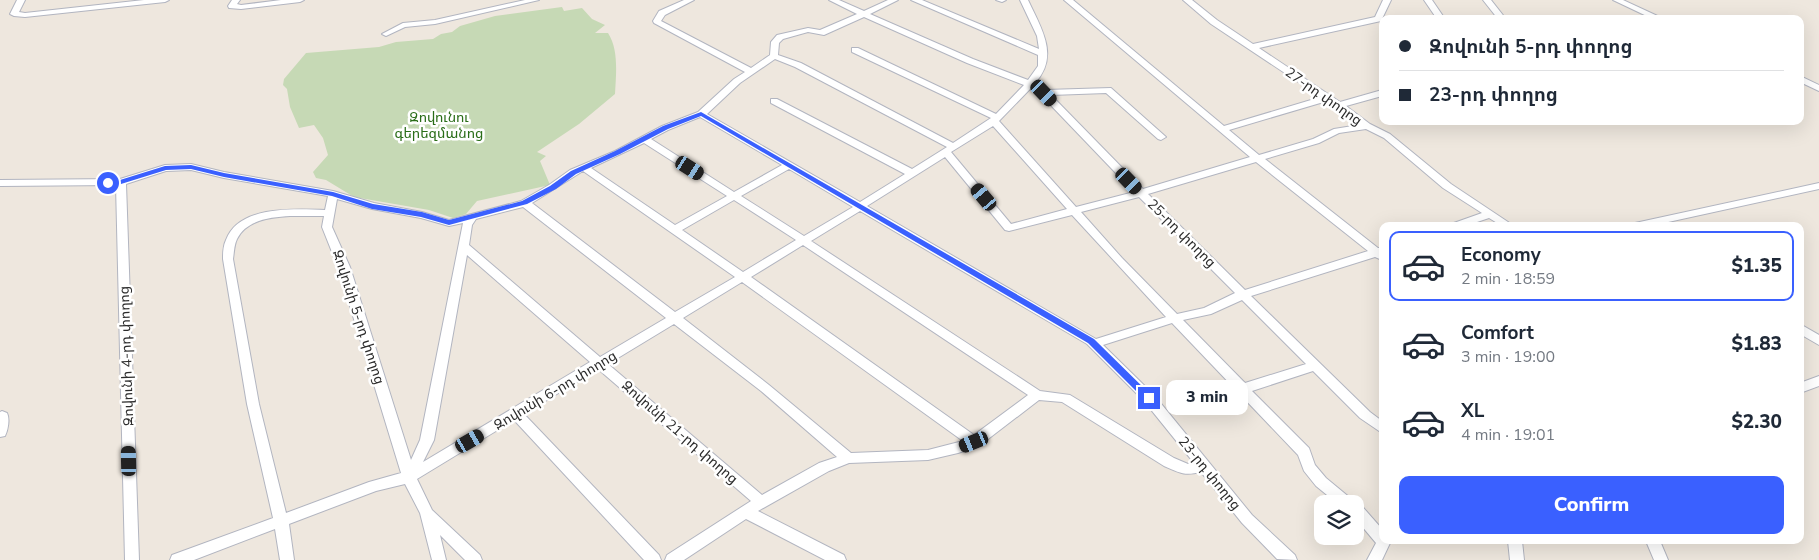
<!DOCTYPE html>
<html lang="en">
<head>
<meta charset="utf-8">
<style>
	body { margin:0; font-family:"Nunito Sans","Noto Sans Armenian",sans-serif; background:#f6f6f7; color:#1f2937; height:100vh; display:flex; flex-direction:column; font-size:19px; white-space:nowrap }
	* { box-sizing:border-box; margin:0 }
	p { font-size:16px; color:#747a83 }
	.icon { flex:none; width:28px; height:28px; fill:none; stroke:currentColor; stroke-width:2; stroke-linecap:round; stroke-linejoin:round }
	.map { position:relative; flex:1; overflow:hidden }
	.drawer { position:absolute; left:1379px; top:222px; width:425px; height:322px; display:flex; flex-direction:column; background:#fff; border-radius:10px; box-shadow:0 5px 20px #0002 }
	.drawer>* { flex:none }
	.guide { position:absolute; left:1379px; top:15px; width:425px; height:110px; border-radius:10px; box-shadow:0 5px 20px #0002; display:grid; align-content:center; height:110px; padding:0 20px; background:#fff }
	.buttons { position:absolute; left:1314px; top:495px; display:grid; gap:10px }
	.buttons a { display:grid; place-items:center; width:50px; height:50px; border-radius:10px; background:#fff; box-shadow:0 5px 20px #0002; font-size:25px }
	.end { position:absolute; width:22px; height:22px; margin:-11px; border:6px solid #3a60ff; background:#fff; box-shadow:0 0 0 2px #fff }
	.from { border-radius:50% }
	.bubble { position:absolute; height:35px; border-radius:10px; background:#fff; box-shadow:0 5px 20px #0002; font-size:16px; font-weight:800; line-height:35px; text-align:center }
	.car { position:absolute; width:15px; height:30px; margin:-15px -8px; border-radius:6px; box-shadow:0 0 4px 1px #0007; background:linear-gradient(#222 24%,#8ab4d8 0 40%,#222 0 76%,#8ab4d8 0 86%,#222 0) }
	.guide b { display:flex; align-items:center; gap:18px; height:48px; font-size:19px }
	.guide b+b { border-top:1px solid #e0e1e3 }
	.guide i { width:12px; height:12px; background:#1f2937 }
	ul { padding:9px 0 0; list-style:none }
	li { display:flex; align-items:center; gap:15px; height:70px; margin:0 10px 8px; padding:0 10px; border:2px solid transparent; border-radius:10px }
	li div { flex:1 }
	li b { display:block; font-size:19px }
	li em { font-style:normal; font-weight:800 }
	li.selected { border-color:#3a60ff }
	li>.icon { width:45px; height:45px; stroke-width:1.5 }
	.primary-button { display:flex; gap:10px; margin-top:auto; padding:10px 20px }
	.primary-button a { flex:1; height:58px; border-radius:10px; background:#3a60ff; color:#fff; font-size:20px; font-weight:800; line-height:58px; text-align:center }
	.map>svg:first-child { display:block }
	.cemetery { fill:#c6d9b5 }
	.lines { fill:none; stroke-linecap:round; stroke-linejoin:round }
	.minor-casing { stroke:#b2b5c0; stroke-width:2 }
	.minor { fill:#fff; fill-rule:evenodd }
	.route { fill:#3a60ff }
	.labels { text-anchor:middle; stroke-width:5; stroke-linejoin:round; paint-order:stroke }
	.street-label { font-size:14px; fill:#2c2c2c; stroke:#fff }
	.park-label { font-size:14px; fill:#2a6d18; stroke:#fff }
</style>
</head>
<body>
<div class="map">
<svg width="1819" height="560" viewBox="0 0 1819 560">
	<rect width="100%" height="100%" fill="#eee7de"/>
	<path class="cemetery" d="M562 7 564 11 582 8 592 19 605 25 595 33H608C619 50 616 74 615 94L579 124 537 152 546 156 540 161 550 185 477 201 466 214 453 218 429 210 354 197 326 180 316 178 313 172 328 155 323 138 314 125 299 128 290 107 287 89 283 85 284 79 306 53 379 47 396 42 433 39 441 34 452 32 460 26 495 16Z"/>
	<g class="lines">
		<g class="minor-casing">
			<path id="minor" d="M17 0H25L19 12 25 13 144 0H169L165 2 25 17 14 16 10 14Z
				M232 0H240L237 4 241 5 281 0H304L300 2 241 9 229 8 228 6Z
				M525 0H539L435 24 405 27 386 36 382 34 403 23 435 20Z
				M684 0H694L665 15 661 21 751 68 770 55 771 42 777 35 808 28 820 30 857 14 829 0H839L864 11 888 0H898L870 14 973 59 1028 80 1038 66V55L911 0H922L1039 49 1037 36 1020 0H1028C1041 28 1060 56 1035 83L1046 90 1111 88 1166 137 1161 140 1158 139 1106 93 1051 95 1143 189 1250 157 1064 0H1073L1224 126 1321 97 1211 24 1183 0H1192L1217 20 1253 44 1375 17 1383 0H1391L1381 21 1259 48 1340 102 1382 90V96L1346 106 1370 124 1390 134 1451 184 1514 226H1502L1489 218 1465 226H1450L1451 224 1482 213 1443 188 1384 138 1366 129 1339 133 1319 143 1265 159 1378 248H1382V260L1375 257 1251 296 1370 412 1382 421V433L1360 418 1313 371 1252 391 1309 448 1315 465 1326 478 1355 502 1360 504 1382 529V541H1389L1390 543 1382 560H1367L1376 543 1355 518V504H1338L1316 486 1304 471 1298 455 1172 323 1103 345 1154 395 1252 515 1295 555 1297 560 1277 559 1242 523 1201 472C1184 476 1180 473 1164 466L1062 402 1039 400 979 446 958 453 928 460 849 463 829 471 758 511 844 555 846 560H825L746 519 684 560H665L667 555 751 501 598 369 524 414 659 555 661 560H644L514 420 417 479 432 510 480 555 482 560H465L440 535 446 560H432L420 513 405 484 376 491 289 524 294 560H280L275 529 194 560H170L172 555 273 518 247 404 223 259C223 253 223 246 226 240 239 205 295 209 325 210L328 196 224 178 191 170 166 171 126 184 139 560H125L116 185 0 186V180L120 179 165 165 191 164 224 172 333 191 374 203 422 212 449 220 521 201 549 185 570 170 615 151 662 126 698 112 734 79 745 72 654 23 653 21 659 11ZM864 17 967 63 1024 85 996 114 858 48H852V52L991 118 953 143 801 63 778 55 779 43 783 39 808 32 824 35ZM775 59 795 67 947 147 912 169 777 99H771V103L905 174 860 202 707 114 740 83ZM1031 88 1041 95 1134 192 1076 207 999 121ZM1327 101 1359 125 1334 129 1313 139 1259 155 1229 130ZM700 117 782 165 734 192 651 139 668 130ZM993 126 1067 209 1011 224 951 152ZM644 143 727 196 675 225 591 168ZM945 157 1005 230 1009 231 1072 215 1166 317 1096 339 867 206ZM1256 162 1368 251 1245 290 1148 194ZM789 169 853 207 804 236 741 196ZM583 171 735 277 675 312 532 203ZM1139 197 1235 293 1204 308 1177 314 1122 258 1081 212ZM337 199 372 209 421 218 449 226 463 223 420 440 411 460 350 267 332 227ZM734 200 796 240 743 272 682 230ZM523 207 666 318 600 357 469 245 472 225 476 219ZM860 211 1087 344 1144 401 1194 463 1188 464 1174 458 1070 395 1040 391 811 241ZM290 216H324L322 227 338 267 401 473 369 482 286 513 259 404 233 259C234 253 234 245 237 239 246 220 271 217 290 216ZM803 245 1028 395 974 435 751 277ZM467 255 590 362 423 462 434 440ZM742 282 963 441 928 450 851 453 769 385 683 318ZM1242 300 1306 364 1245 383 1183 320 1211 314ZM674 324 761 391 837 457 819 463 762 495 608 364Z
				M996 0H1006L1002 2Z
				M1424 0H1432L1445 19H1437Z
				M1483 0H1491L1506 19H1498Z
				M1613 0H1623L1664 19H1653Z
				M1800 76 1819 85V91L1800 82Z
				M1819 183V189L1650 226H1630L1635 223Z
				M1800 324 1819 335V345L1800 334Z
				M1819 376V386L1800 393V383Z
				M2 411 7 413C10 419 8 430 5 436L0 437V412Z
				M1508 541H1522L1524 560H1510Z
				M1646 541H1660L1668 560H1654Z"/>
		</g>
		<use href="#minor" class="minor"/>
	</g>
	<path class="route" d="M701 112 1094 339 1152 396V401H1146L1088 343 701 116 668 129 620 154 576 174 556 189 527 204 449 225 421 217 372 209 332 196 224 177 191 169 166 170 121 184 108 185 104 183 108 180H120L165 166 191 165 224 173 333 192 373 204 422 212 449 220 522 201 550 186 571 171 615 151 663 126Z"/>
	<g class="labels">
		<g class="street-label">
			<text transform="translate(1324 96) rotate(35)" y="5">27-րդ փողոց</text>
			<text transform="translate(1182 233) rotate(45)" y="5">25-րդ փողոց</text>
			<text transform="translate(359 317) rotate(72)" y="5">Զովունի 5-րդ փողոց</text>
			<text transform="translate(126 356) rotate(-92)" y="5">Զովունի 4-րդ փողոց</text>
			<text transform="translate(555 390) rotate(-31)" y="5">Զովունի 6-րդ փողոց</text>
			<text transform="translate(680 432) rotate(41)" y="5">Զովունի 21-րդ փողոց</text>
			<text transform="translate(1210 473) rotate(51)" y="5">23-րդ փողոց</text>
		</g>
		<g class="park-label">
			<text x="439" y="122">Զովունու<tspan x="439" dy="16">գերեզմանոց</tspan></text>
		</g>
	</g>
</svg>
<div class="buttons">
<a><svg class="icon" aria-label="layers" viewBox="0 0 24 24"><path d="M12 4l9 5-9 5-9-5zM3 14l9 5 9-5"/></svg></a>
</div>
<i class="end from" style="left:108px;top:183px"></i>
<i class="end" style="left:1149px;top:398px"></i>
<div class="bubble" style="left:1166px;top:380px;width:82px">3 min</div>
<i class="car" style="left:1044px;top:93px;rotate:136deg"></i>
<i class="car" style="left:690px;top:168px;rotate:122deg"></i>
<i class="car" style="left:1129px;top:181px;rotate:136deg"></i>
<i class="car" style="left:984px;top:197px;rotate:320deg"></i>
<i class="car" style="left:470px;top:441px;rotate:60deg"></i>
<i class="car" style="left:974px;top:442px;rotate:248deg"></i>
<i class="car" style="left:129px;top:461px;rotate:359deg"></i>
<div class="guide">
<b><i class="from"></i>Զովունի 5-րդ փողոց</b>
<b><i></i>23-րդ փողոց</b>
</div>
<section class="drawer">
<ul>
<li class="selected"><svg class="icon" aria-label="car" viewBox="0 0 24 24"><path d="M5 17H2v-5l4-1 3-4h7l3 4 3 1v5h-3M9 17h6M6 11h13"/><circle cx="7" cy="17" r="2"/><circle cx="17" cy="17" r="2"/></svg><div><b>Economy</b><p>2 min · 18:59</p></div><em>$1.35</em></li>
<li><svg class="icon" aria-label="car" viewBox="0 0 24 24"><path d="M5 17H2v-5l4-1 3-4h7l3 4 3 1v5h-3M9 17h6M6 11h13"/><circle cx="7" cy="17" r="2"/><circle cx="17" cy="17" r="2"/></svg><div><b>Comfort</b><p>3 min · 19:00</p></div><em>$1.83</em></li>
<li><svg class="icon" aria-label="car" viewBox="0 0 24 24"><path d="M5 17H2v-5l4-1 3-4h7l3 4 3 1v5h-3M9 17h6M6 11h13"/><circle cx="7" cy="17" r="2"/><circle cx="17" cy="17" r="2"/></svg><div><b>XL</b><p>4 min · 19:01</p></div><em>$2.30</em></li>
</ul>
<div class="primary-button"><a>Confirm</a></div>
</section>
</div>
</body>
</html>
